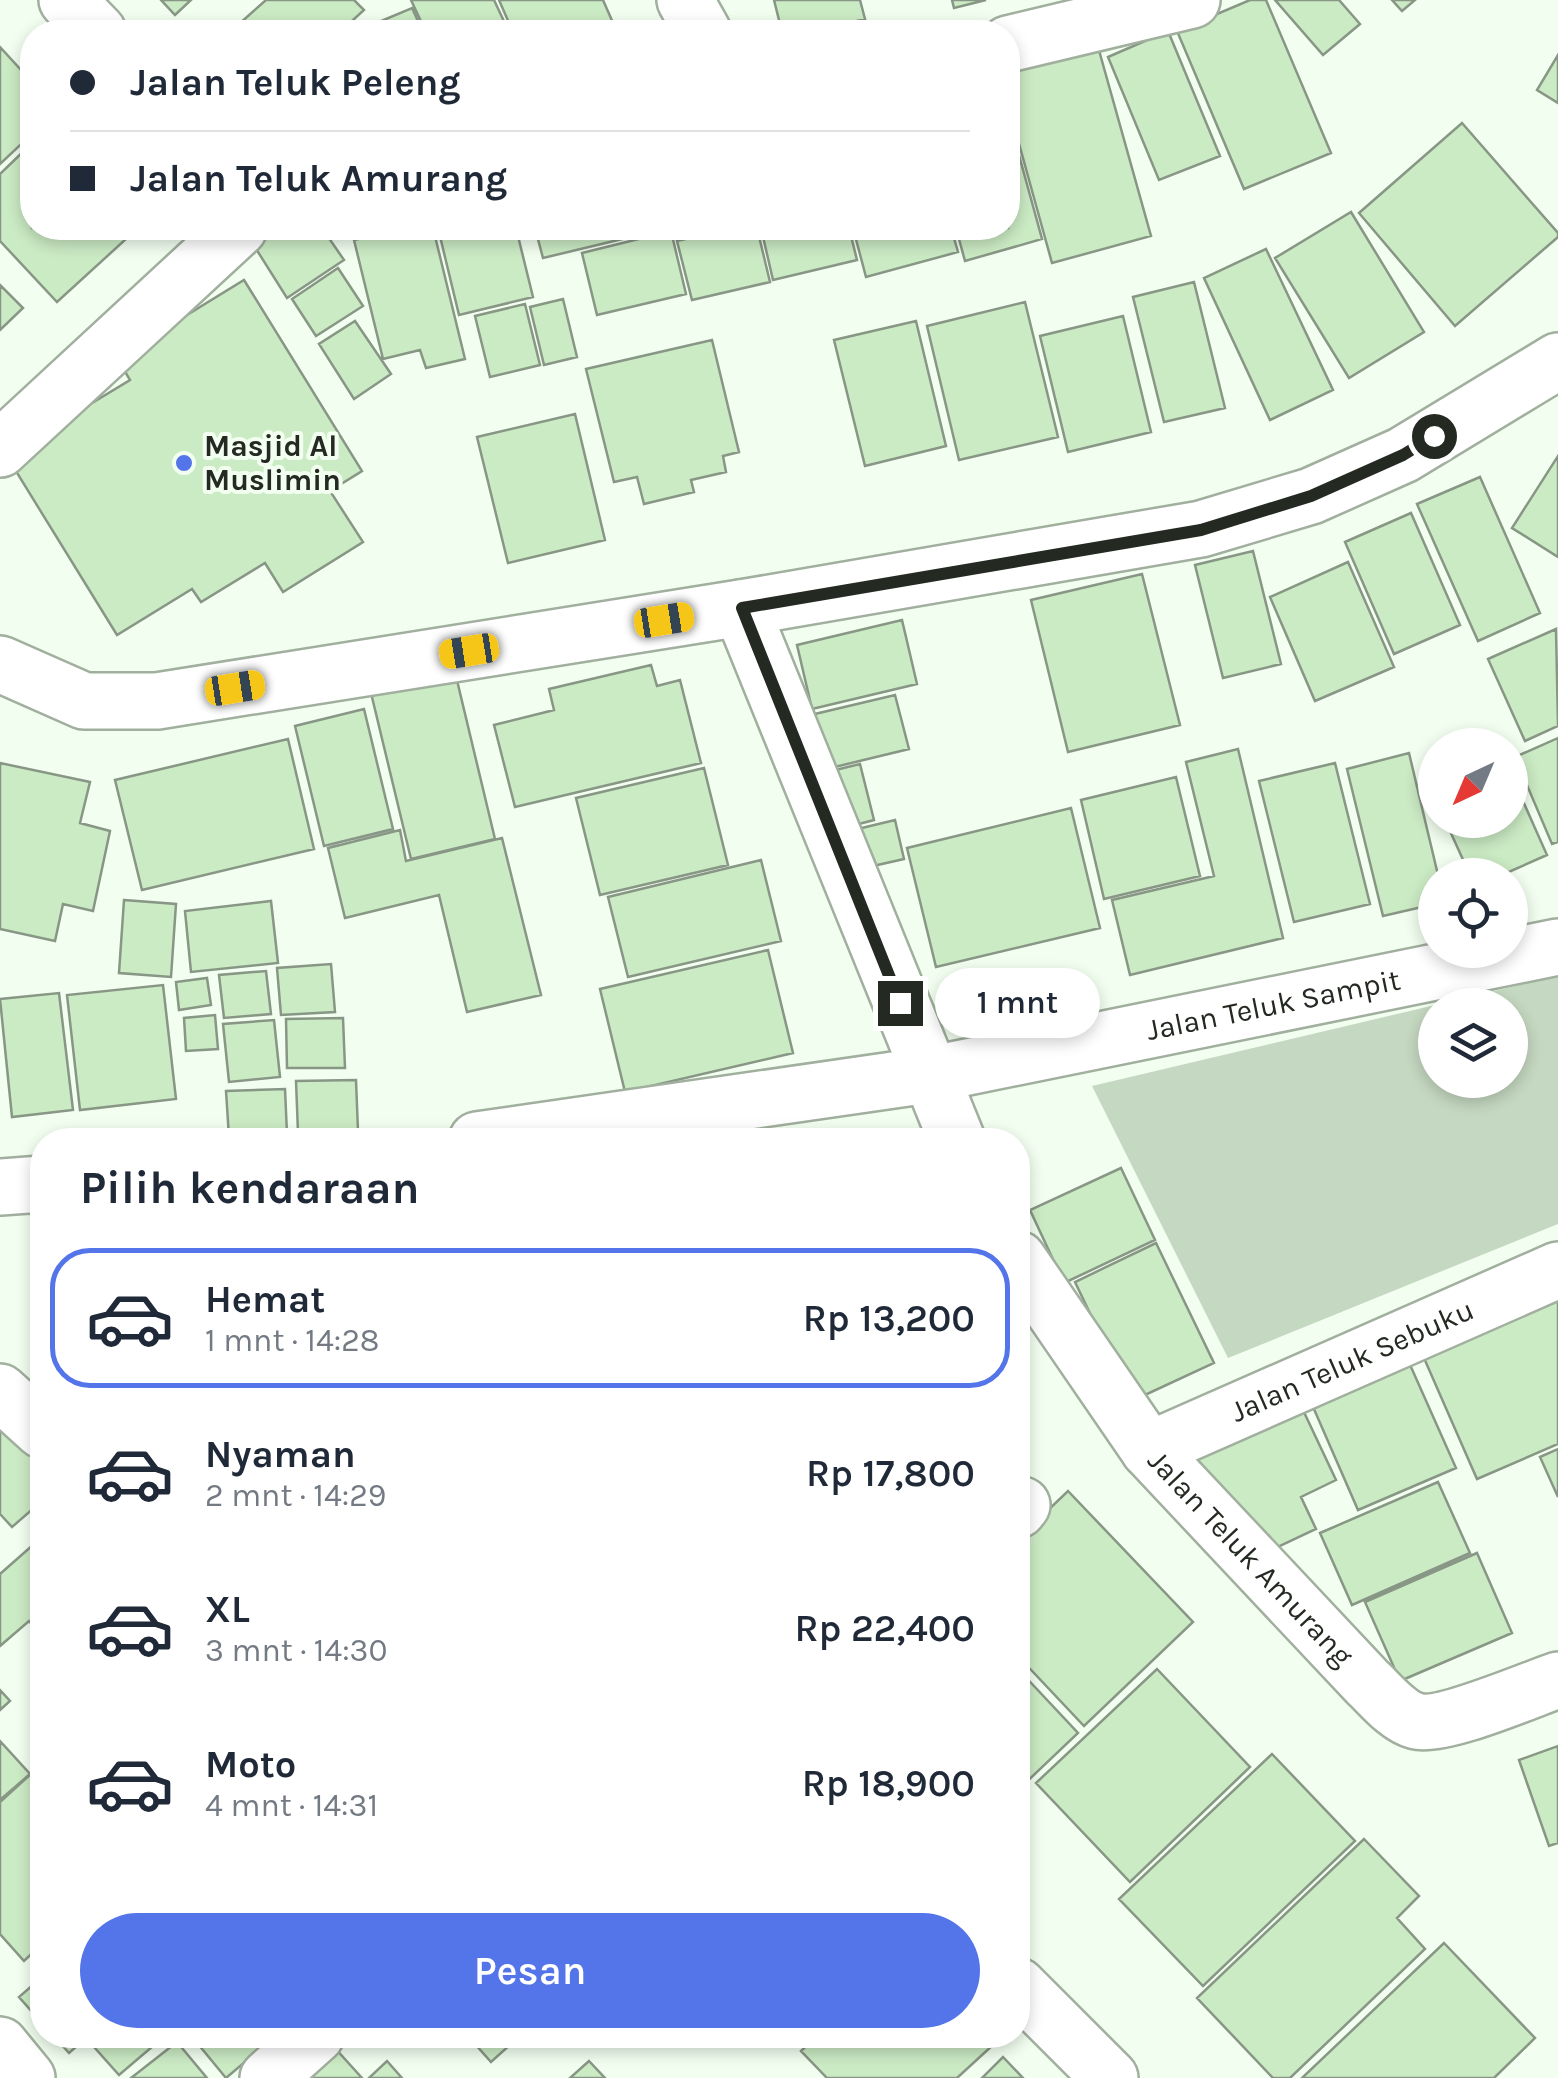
<!DOCTYPE html>
<html lang="id">
<head>
<meta charset="utf-8">
<style>
	body { margin:0; font-family:Karla,sans-serif; background:#f6f6f7; color:#1f2937; height:100vh; display:flex; flex-direction:column; font-size:38px; white-space:nowrap }
	* { box-sizing:border-box; margin:0 }
	p { font-size:32px; color:#747a83 }
	.icon { flex:none; width:55px; height:55px; fill:none; stroke:currentColor; stroke-width:2; stroke-linecap:round; stroke-linejoin:round }
	.map { position:relative; flex:1; overflow:hidden }
	.drawer { position:absolute; left:30px; top:1128px; width:1000px; height:920px; display:flex; flex-direction:column; background:#fff; border-radius:40px; box-shadow:0 5px 15px #0003 }
	.drawer>* { flex:none }
	.banner { position:absolute; left:20px; top:20px; width:1000px; height:220px; border-radius:40px; box-shadow:0 5px 15px #0003; display:grid; align-content:center; height:220px; padding:0 50px; background:#fff }
	.needle { width:65px; rotate:224deg }
	.fabs { position:absolute; left:1418px; top:728px; display:grid; gap:20px }
	.fabs a { display:grid; place-items:center; width:110px; height:110px; border-radius:50%; background:#fff; box-shadow:0 5px 15px #0003; font-size:50px }
	.end { position:absolute; width:45px; height:45px; margin:-22px; border:12px solid #242922; background:#fff; box-shadow:0 0 0 5px #fff }
	.from { border-radius:50% }
	.bubble { position:absolute; height:70px; border-radius:35px; background:#fff; box-shadow:0 5px 15px #0003; font-size:32px; font-weight:600; line-height:70px; text-align:center }
	.car { position:absolute; width:30px; height:60px; margin:-30px -15px; border-radius:12px; box-shadow:0 0 8px 2px #0007; background:linear-gradient(#f5c518 24%,#345 0 40%,#f5c518 0 76%,#345 0 86%,#f5c518 0) }
	.banner b { display:flex; align-items:center; gap:35px; height:95px; font-size:38px }
	.banner b+b { border-top:2px solid #e0e1e3 }
	.banner i { width:25px; height:25px; background:#1f2937 }
	ul { padding:0; list-style:none }
	li { display:flex; align-items:center; gap:30px; height:140px; margin:0 20px 15px; padding:0 30px; border:5px solid transparent; border-radius:40px }
	li div { flex:1 }
	li b { display:block; font-size:38px }
	li em { font-style:normal; font-weight:600 }
	li.current { border-color:#5474e9 }
	li>.icon { width:90px; height:90px; stroke-width:1.5 }
	h2 { padding:0 50px; font-size:45px; line-height:120px }
	.action { display:flex; gap:20px; margin-top:auto; padding:20px 50px }
	.action a { flex:1; height:115px; border-radius:60px; background:#5474e9; color:#fff; font-size:40px; font-weight:600; line-height:115px; text-align:center }
	.map>svg:first-child { display:block }
	.green { fill:#c5d8c1; fill-rule:evenodd }
	.building { fill:#cbebc4; stroke:#889685; stroke-width:2.5 }
	.lines { fill:none; stroke-linecap:round; stroke-linejoin:round }
	.street-casing { stroke:#a1af9e; stroke-width:60 }
	.street { stroke:#fff; stroke-width:55 }
	.route { stroke:#242922; stroke-width:12 }
	.poi-dot { fill:#5474e9; stroke:#f2fff0; stroke-width:4 }
	.labels { text-anchor:middle; stroke-width:8; stroke-linejoin:round; paint-order:stroke }
	.poi-label { font-size:30px; font-weight:bold; fill:#242922; stroke:#f2fff0; text-anchor:start }
	.street-label { font-size:30px; fill:#242922; stroke:#f2fff0 }
</style>
</head>
<body>
<div class="map">
<svg width="1558" height="2078" viewBox="0 0 1558 2078">
	<rect width="100%" height="100%" fill="#f2fff0"/>
	<path class="green" d="M1558 976V1224L1228 1358 1092 1086ZM1435 1005H1510V1080H1435Z"/>
	<path class="building" d="M161 0H191L175 15Z
		M266 0H354L364 10 340 32H230Z
		M411 0H494L509 32H426Z
		M499 0H603L617 32H513Z
		M774 0H860L865 19 812 32H782Z
		M952 0H986L954 8Z
		M1250 0H1266L1331 153 1244 189 1177 31Z
		M1275 0H1339L1360 24 1323 55Z
		M1392 0H1415L1402 11Z
		M412 8 423 32H355Z
		M1168 31 1220 156 1159 180 1108 57Z
		M1095 36 1151 236 1052 263 1008 104V60Z
		M0 47 32 82V134L0 164Z
		M1558 55V103L1537 90Z
		M1008 115 1042 239 965 261 956 228H1008Z
		M1462 123 1558 233V237L1455 326 1359 213Z
		M32 143V228H138L57 302 0 241V174Z
		M1351 212 1424 332 1349 378 1275 258Z
		M278 228H322L344 260 287 298 253 244Z
		M392 228H433L465 359 426 368 420 350 383 359 354 240 393 231Z
		M438 228H516L533 297 459 315Z
		M535 228H663L664 229 543 258Z
		M682 228H722L684 237Z
		M733 228H757L770 282 692 300 677 241Z
		M761 228H849L857 260 773 280Z
		M853 228H951L958 252 866 277Z
		M671 231 686 294 597 315 582 253Z
		M1266 249 1333 390 1270 420 1204 278Z
		M338 268 363 306 316 336 292 299Z
		M244 280 362 471 330 491 363 542 283 592 265 563 201 602 192 589 117 635 6 455 130 380 117 358Z
		M1194 282 1225 408 1164 422 1133 297Z
		M0 285 23 308 0 330Z
		M563 299 577 357 544 365 530 307Z
		M1025 302 1058 437 959 460 927 326Z
		M525 304 540 365 490 377 475 316Z
		M1123 316 1151 432 1068 452 1040 336Z
		M355 321 391 374 354 399 319 344Z
		M916 321 946 446 865 466 834 340Z
		M712 340 739 452 723 456 726 472 691 480 694 492 644 504 637 477 614 482 586 369Z
		M575 414 605 540 508 563 477 437Z
		M1558 456V557L1512 528Z
		M1480 477 1540 613 1478 641 1417 504Z
		M1411 513 1460 625 1394 654 1345 542Z
		M1253 551 1281 664 1223 678 1195 565Z
		M1348 562 1394 667 1315 701 1270 597Z
		M1142 574 1180 725 1068 752 1031 600Z
		M902 620 917 684 812 709 797 645Z
		M1556 629 1558 726 1525 741 1488 659Z
		M651 665 657 686 680 680 701 763 515 807 494 725 554 710 549 689Z
		M455 672 495 839 411 859 371 693Z
		M895 695 909 749 810 773 798 718Z
		M364 709 393 829 324 846 295 726Z
		M1558 738V842L1552 844 1515 757Z
		M288 739 314 849 142 890 115 780Z
		M1238 749 1283 938 1130 975 1112 900 1214 876 1186 762Z
		M1409 753 1438 875H1435V904L1383 916 1347 769Z
		M0 763 90 782 80 823 110 831 93 911 63 904 55 941 0 929Z
		M1335 763 1370 904 1294 922 1259 781Z
		M860 764 874 820 832 831 819 774Z
		M704 768 728 865 600 895 576 798Z
		M1510 772 1547 855 1502 875H1470L1445 820H1510Z
		M1176 777 1200 876 1104 899 1081 800Z
		M1071 808 1100 928 936 967 907 848Z
		M895 820 904 859 851 871 841 833Z
		M400 830 406 861 502 838 541 995 467 1012 439 895 345 918 328 848Z
		M761 860 781 941 628 977 608 897Z
		M124 900 176 904 171 977 119 973Z
		M271 901 278 963 191 972 185 911Z
		M768 950 793 1053 625 1092 600 989Z
		M331 964 335 1012 281 1015 277 968Z
		M266 971 271 1014 224 1018 219 975Z
		M207 978 211 1005 179 1010 176 982Z
		M163 985 176 1099 80 1110 67 995Z
		M59 993 73 1110 12 1117 0 999Z
		M215 1015 218 1049 186 1051 184 1018Z
		M343 1018 345 1068H287L286 1019Z
		M274 1020 280 1077 229 1082 223 1024Z
		M356 1080 358 1131 298 1133 296 1081Z
		M285 1089 287 1134 229 1137 226 1091Z
		M1121 1168 1155 1240 1064 1283 1030 1210Z
		M1156 1243 1214 1363 1132 1401 1075 1282Z
		M1558 1290V1444L1477 1479 1420 1349Z
		M1407 1358 1456 1468 1358 1510 1310 1400Z
		M1294 1391 1336 1480 1301 1497 1316 1529 1265 1553 1227 1532 1185 1443Z
		M0 1412 42 1454V1501L12 1527 0 1514Z
		M1558 1449V1497L1540 1457Z
		M1438 1482 1470 1553 1352 1605 1320 1533Z
		M1068 1491 1193 1622 1084 1726 1018 1656V1539Z
		M42 1537V1637L29 1621 0 1646V1574Z
		M1477 1553 1512 1633 1400 1681 1365 1602Z
		M1018 1669 1078 1733 1018 1790Z
		M1157 1669 1250 1767 1130 1882 1036 1783Z
		M0 1690 10 1701 0 1710Z
		M0 1741 30 1774 0 1800Z
		M1558 1746V1843L1549 1846 1519 1760Z
		M1272 1754 1355 1841 1203 1986 1119 1899Z
		M42 1764V1944L24 1961 0 1934V1802Z
		M1364 1839 1419 1896 1397 1918 1425 1949 1290 2078H1273L1197 1998Z
		M1444 1943 1535 2038 1494 2078H1302Z
		M42 1977V2023L19 1997Z
		M53 2035H166L119 2075 86 2038 69 2053Z
		M209 2035H277L226 2078 198 2044Z
		M467 2035H521L491 2062Z
		M818 2035H987L994 2044 957 2078H827L801 2051Z
		M177 2042 207 2078H131Z
		M334 2047 362 2078H301Z
		M1003 2057 1023 2078H982Z
		M387 2061 402 2078H369Z
		M589 2061 605 2078H570Z"/>
	<g class="lines">
		<g class="street-casing">
			<g id="street">
				<path d="M67 0 98 32"/>
				<path d="M685 0 703 32"/>
				<path d="M1008 44 1192 0"/>
				<path d="M0 449 239 228"/>
				<path d="M741 608 957 1140"/>
				<path d="M0 664 84 701H157L741 608 1201 529 1311 496 1403 455 1558 361"/>
				<path id="s1" d="M477 1140 928 1075 1558 947"/>
				<path d="M0 1187 42 1184"/>
				<path id="s2" d="M1018 1259 1149 1450 1367 1682C1380 1694 1397 1716 1416 1721 1442 1728 1529 1690 1558 1680"/>
				<path d="M0 1392 42 1430"/>
				<path id="s3" d="M1149 1450 1558 1270"/>
				<path d="M1018 1510 1022 1505"/>
				<path d="M1018 1986 1110 2078"/>
				<path d="M0 2045 27 2078"/>
				<path d="M268 2078 316 2035"/>
			</g>
		</g>
		<use href="#street" class="street"/>
	</g>
	<g class="lines">
		<path class="route" d="M900 1003 742 608 1201 530 1311 496 1403 455 1434 436"/>
	</g>
	<circle class="poi-dot" cx="184" cy="463" r="10"/>
	<g class="labels">
		<g class="poi-label">
			<text x="204" y="456">Masjid Al<tspan x="204" dy="34">Muslimin</tspan></text>
		</g>
		<g class="street-label">
			<text dy="10" stroke="none"><textPath href="#s1" startOffset="808">Jalan Teluk Sampit</textPath></text>
			<text dy="10" stroke="none"><textPath href="#s3" startOffset="222">Jalan Teluk Sebuku</textPath></text>
			<text dy="10" stroke="none"><textPath href="#s2" startOffset="380">Jalan Teluk Amurang</textPath></text>
		</g>
	</g>
</svg>
<div class="fabs">
<a><svg class="needle" viewBox="-14 -14 28 28"><path d="M0-13l5 13h-10z" fill="#e53935"/><path d="M0 13l5-13h-10z" fill="#747a83"/></svg></a>
<a><svg class="icon" aria-label="locate" viewBox="0 0 24 24"><circle cx="12" cy="12" r="6"/><path d="M12 2v4M12 18v4M2 12h4M18 12h4"/></svg></a>
<a><svg class="icon" aria-label="layers" viewBox="0 0 24 24"><path d="M12 4l9 5-9 5-9-5zM3 14l9 5 9-5"/></svg></a>
</div>
<i class="end from" style="left:1434px;top:436px"></i>
<i class="end" style="left:900px;top:1003px"></i>
<div class="bubble" style="left:935px;top:968px;width:165px">1 mnt</div>
<i class="car" style="left:664px;top:620px;rotate:81deg"></i>
<i class="car" style="left:469px;top:651px;rotate:261deg"></i>
<i class="car" style="left:235px;top:688px;rotate:81deg"></i>
<div class="banner">
<b><i class="from"></i>Jalan Teluk Peleng</b>
<b><i></i>Jalan Teluk Amurang</b>
</div>
<section class="drawer">
<h2>Pilih kendaraan</h2>
<ul>
<li class="current"><svg class="icon" aria-label="car" viewBox="0 0 24 24"><path d="M5 17H2v-5l4-1 3-4h7l3 4 3 1v5h-3M9 17h6M6 11h13"/><circle cx="7" cy="17" r="2"/><circle cx="17" cy="17" r="2"/></svg><div><b>Hemat</b><p>1 mnt · 14:28</p></div><em>Rp 13,200</em></li>
<li><svg class="icon" aria-label="car" viewBox="0 0 24 24"><path d="M5 17H2v-5l4-1 3-4h7l3 4 3 1v5h-3M9 17h6M6 11h13"/><circle cx="7" cy="17" r="2"/><circle cx="17" cy="17" r="2"/></svg><div><b>Nyaman</b><p>2 mnt · 14:29</p></div><em>Rp 17,800</em></li>
<li><svg class="icon" aria-label="car" viewBox="0 0 24 24"><path d="M5 17H2v-5l4-1 3-4h7l3 4 3 1v5h-3M9 17h6M6 11h13"/><circle cx="7" cy="17" r="2"/><circle cx="17" cy="17" r="2"/></svg><div><b>XL</b><p>3 mnt · 14:30</p></div><em>Rp 22,400</em></li>
<li><svg class="icon" aria-label="car" viewBox="0 0 24 24"><path d="M5 17H2v-5l4-1 3-4h7l3 4 3 1v5h-3M9 17h6M6 11h13"/><circle cx="7" cy="17" r="2"/><circle cx="17" cy="17" r="2"/></svg><div><b>Moto</b><p>4 mnt · 14:31</p></div><em>Rp 18,900</em></li>
</ul>
<div class="action"><a>Pesan</a></div>
</section>
</div>
</body>
</html>
